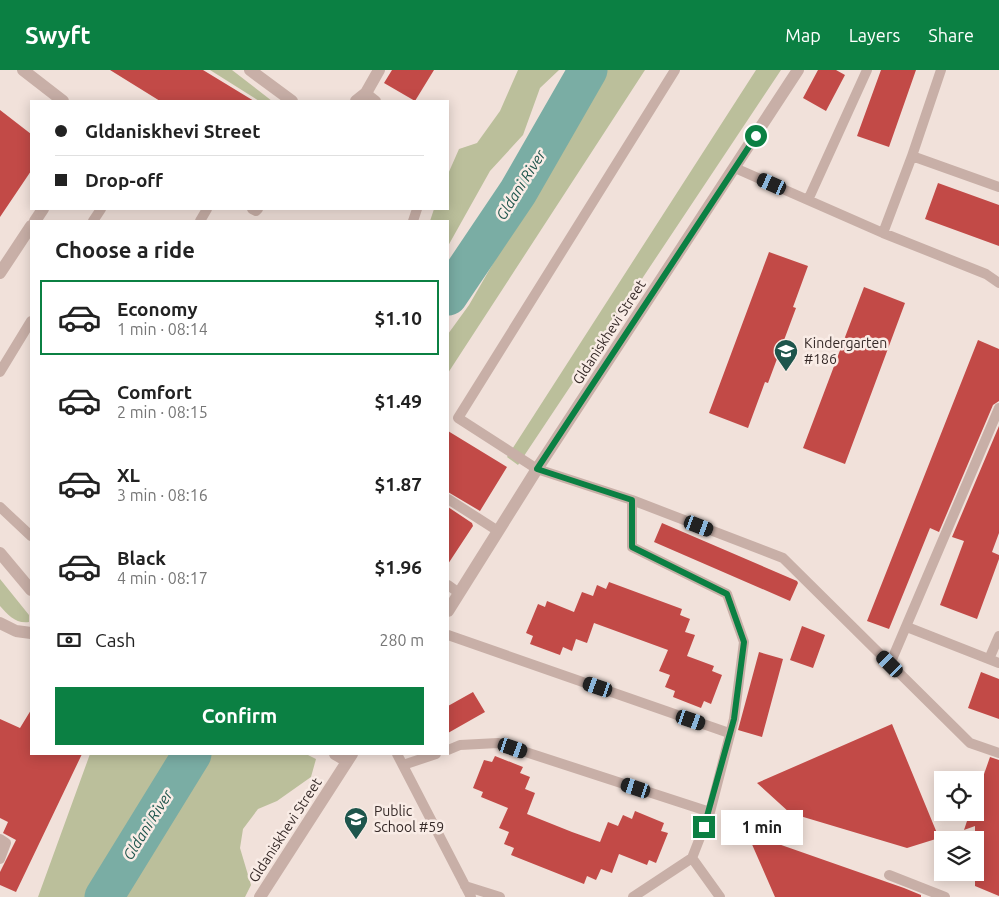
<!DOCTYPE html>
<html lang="en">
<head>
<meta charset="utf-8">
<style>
	body { margin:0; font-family:Ubuntu,sans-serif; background:#f2f2f2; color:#222; height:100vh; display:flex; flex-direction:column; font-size:19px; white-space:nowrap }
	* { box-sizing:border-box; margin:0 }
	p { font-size:16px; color:#767676 }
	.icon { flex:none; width:28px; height:28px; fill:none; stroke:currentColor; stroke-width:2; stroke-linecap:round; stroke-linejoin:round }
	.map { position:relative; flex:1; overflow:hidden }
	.drawer { position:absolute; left:30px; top:150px; width:419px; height:535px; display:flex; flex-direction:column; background:#fff; border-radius:0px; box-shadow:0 2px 12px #0003 }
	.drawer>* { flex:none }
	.guide { position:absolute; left:30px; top:30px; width:419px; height:110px; border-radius:0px; box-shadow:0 2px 12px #0003; display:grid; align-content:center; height:110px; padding:0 25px; background:#fff }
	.controls { position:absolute; left:934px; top:701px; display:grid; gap:10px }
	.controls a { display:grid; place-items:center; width:50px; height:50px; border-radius:0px; background:#fff; box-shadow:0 2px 12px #0003; font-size:25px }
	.end { position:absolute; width:22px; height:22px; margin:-11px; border:6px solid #0b8043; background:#fff; box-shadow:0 0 0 2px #fff }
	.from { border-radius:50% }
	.bubble { position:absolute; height:35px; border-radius:0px; background:#fff; box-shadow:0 2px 12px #0003; font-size:16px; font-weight:600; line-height:35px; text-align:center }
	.car { position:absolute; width:15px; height:30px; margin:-15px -8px; border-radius:6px; box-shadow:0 0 4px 1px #0007; background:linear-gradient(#222 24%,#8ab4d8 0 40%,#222 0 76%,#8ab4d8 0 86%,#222 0) }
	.guide b { display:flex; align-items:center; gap:18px; height:48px; font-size:19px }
	.guide b+b { border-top:1px solid #e0e0e0 }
	.guide i { width:12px; height:12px; background:#222 }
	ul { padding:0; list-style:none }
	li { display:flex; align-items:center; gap:15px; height:75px; margin:0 10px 8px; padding:0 15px; border:2px solid transparent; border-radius:0px }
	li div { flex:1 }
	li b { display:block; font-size:19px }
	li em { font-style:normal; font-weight:600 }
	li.selected { border-color:#0b8043 }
	li>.icon { width:45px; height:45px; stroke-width:1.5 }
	h2 { padding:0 25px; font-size:22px; line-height:60px }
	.pay { display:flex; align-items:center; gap:12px; height:55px; padding:0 25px; font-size:19px }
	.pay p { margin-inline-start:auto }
	.button { display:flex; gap:10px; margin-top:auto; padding:10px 25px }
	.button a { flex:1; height:58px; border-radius:0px; background:#0b8043; color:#fff; font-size:20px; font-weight:600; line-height:58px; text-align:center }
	header { display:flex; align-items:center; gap:30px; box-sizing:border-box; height:70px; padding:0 25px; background:#0b8043; color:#fff }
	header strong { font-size:24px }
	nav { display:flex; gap:28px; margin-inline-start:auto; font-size:18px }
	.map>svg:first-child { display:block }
	.green { fill:#bbbf9b }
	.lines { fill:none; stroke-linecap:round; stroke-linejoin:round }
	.river { stroke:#7aada4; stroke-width:39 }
	.building { fill:#c24a47 }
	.service { stroke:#c8afa7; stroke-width:10 }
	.minor { stroke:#c8afa7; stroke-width:12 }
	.tertiary { stroke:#c8afa7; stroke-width:12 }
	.route { stroke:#0b8043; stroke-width:6 }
	.labels { text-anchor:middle; stroke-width:5; stroke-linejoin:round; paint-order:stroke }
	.street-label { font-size:14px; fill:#352927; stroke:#f9ece6 }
	.poi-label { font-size:14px; fill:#352927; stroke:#f9ece6; text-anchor:start }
	.water-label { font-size:15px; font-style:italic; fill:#1e554c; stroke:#f9ece6 }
</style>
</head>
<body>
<header>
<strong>Swyft</strong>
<nav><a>Map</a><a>Layers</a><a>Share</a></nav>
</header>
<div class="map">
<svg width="999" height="827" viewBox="0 0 999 827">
	<rect width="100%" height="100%" fill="#f1e1da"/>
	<path class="green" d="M210 0H232L272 31H259Z
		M518 0H559L540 18 523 65 490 101 448 176V151H430L434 139H448V104L459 79 477 73 500 41Z
		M598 0H645L448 303V264L469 235 546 102Z
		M756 0H781L518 395 507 387Z
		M0 509 29 545V552C16 554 8 545 0 536Z
		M90 684H306L316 689 311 707 277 731 258 739 243 759 240 778 251 815 245 827H38Z"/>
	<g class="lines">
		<path class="river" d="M448 226 518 122 588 0
			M104 827 192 684"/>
	</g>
	<path class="building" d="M110 0H203L254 31H160Z
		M392 0H434L415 31 384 13Z
		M818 0H836L845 5 826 41 803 28Z
		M881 0H916L889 77 857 66Z
		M0 40 31 64V101L0 147Z
		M938 113 999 135V176L925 149Z
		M769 182 808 196 793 237 796 238 768 313 765 312 748 358 709 343Z
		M864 217 905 233 845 394 803 378Z
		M978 270 999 279V331L993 335 939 462 930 458 889 559 867 551Z
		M999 356V463L992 482 999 485V489L977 549 940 535 964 471 952 467Z
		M448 361 507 397 480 441 448 422Z
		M448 437 472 453 473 456 448 494Z
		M662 453 797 511 798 513 790 531 654 472Z
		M609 512 682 539 680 545 690 549 685 562 695 565 687 586 714 596 712 601 722 605 711 634 704 631 701 638 673 627 675 621 665 617 670 605 659 601 668 580 594 553 587 573 576 569 572 581 563 577 560 585 530 574 533 566 526 563 538 534 545 537 547 531 574 542 582 522 593 526 597 515 606 519Z
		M802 556 825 565 813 598 790 590Z
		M759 582 783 589 762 667 738 660Z
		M981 602 999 609V649L968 638Z
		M473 622 485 642 448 663V636Z
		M31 640V684H82L16 822 0 815V802L16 770 3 763 8 752 0 748V649L20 658Z
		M892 654 939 768 907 778 790 743 757 713Z
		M495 686 523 697 520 703 530 707 525 719 535 723 527 744 572 762 600 772 608 752 618 756 623 745 632 749 635 741 664 753 661 761 668 763 656 793 649 790 647 795 619 784 612 803 601 799 596 810 587 806 584 814 511 785 514 778 504 774 509 762 499 758 508 738 481 727 483 722 473 718 484 690 492 692Z
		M990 687 999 690V826L975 816V756L964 760 970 742H975V730Z
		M747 763 904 818 921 825V827H775Z"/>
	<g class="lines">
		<path class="service" d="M675 0 458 348 537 399 632 430 783 488 970 673 999 683
			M366 23 376 31
			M912 86 941 0
			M735 98 883 163 986 204 999 213
			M808 130 867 0
			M252 139 256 141 258 139
			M93 151 101 139
			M200 151 207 139
			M413 151 417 139
			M883 163 912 86 999 117
			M0 302 31 251
			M448 429 498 461
			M632 430V477L727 524 744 572 734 649 710 742 692 788 633 827
			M0 437 31 466
			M448 515 459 523
			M907 557 999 593
			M448 565 729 663
			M989 589 999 566
			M890 594 999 338
			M448 680 460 675 498 673 710 742
			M397 684 471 827
			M403 695 436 684
			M0 769 6 773 0 789
			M692 788 720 827
			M889 805 945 827
			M465 816 500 827"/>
		<path class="minor" d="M23 0 63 31
			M250 0 292 31
			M356 31 366 23 379 0
			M35 151 43 139
			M0 203 31 156
			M0 483 31 520
			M0 553 16 561 31 563
			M335 684 347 691"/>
		<path class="tertiary" d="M448 541 537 399 798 0
			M260 827 352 684"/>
	</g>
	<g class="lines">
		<path class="route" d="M704 757 734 649 744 572 727 524 632 477V430L537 399 756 66"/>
	</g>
	<defs>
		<g id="school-pin" transform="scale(1.25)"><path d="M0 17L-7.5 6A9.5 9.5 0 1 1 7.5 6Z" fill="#1e554c" stroke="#f9ece6"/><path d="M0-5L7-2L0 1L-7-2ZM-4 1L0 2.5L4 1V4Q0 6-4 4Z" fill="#fff"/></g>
	</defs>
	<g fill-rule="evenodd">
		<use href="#school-pin" x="786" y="281"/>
		<use href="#school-pin" x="356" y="749"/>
	</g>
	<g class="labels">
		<g class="street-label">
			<text transform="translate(609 262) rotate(-57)" y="5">Gldaniskhevi Street</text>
			<text transform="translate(285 760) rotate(-57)" y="5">Gldaniskhevi Street</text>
		</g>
		<g class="poi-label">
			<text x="804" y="278">Kindergarten<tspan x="804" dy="16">#186</tspan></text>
			<text x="374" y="746">Public<tspan x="374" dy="16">School #59</tspan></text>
		</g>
		<g class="water-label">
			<text transform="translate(521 115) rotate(-58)" y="5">Gldani River</text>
			<text transform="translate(148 755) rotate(-58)" y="5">Gldani River</text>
		</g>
	</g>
</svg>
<div class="controls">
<a><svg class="icon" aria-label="locate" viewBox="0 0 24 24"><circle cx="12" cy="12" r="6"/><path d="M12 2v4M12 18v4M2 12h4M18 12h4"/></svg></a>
<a><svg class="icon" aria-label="layers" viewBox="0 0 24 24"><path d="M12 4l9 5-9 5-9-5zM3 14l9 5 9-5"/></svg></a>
</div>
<i class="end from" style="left:756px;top:66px"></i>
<i class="end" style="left:704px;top:757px"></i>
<div class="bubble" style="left:721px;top:740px;width:82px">1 min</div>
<i class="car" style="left:772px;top:114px;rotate:294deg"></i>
<i class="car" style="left:699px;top:456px;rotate:111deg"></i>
<i class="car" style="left:890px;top:594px;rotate:315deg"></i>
<i class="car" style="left:598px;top:617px;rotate:289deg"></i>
<i class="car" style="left:691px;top:650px;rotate:109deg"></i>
<i class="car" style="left:513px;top:678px;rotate:109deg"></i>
<i class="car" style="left:636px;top:718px;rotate:288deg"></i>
<div class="guide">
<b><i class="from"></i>Gldaniskhevi Street</b>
<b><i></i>Drop-off</b>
</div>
<section class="drawer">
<h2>Choose a ride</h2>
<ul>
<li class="selected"><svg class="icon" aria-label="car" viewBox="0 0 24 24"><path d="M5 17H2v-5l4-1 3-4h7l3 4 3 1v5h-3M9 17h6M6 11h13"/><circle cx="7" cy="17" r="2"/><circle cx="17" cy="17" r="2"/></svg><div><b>Economy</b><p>1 min · 08:14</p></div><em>$1.10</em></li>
<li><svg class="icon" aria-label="car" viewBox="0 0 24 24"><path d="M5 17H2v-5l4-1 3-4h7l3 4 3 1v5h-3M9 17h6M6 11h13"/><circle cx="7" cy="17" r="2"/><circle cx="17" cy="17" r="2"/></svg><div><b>Comfort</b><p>2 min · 08:15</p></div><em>$1.49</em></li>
<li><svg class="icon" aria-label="car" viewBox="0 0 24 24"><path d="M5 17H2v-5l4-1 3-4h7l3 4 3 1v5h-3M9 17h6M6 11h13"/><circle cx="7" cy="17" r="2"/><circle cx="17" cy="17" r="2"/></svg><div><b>XL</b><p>3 min · 08:16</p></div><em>$1.87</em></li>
<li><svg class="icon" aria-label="car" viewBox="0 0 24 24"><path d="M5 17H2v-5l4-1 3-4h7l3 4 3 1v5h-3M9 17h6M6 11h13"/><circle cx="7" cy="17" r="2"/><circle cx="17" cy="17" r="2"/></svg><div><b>Black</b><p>4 min · 08:17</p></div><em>$1.96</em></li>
</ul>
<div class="pay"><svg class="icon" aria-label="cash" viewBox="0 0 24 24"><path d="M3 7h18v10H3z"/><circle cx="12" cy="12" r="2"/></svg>Cash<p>280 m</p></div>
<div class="button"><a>Confirm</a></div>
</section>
</div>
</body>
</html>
